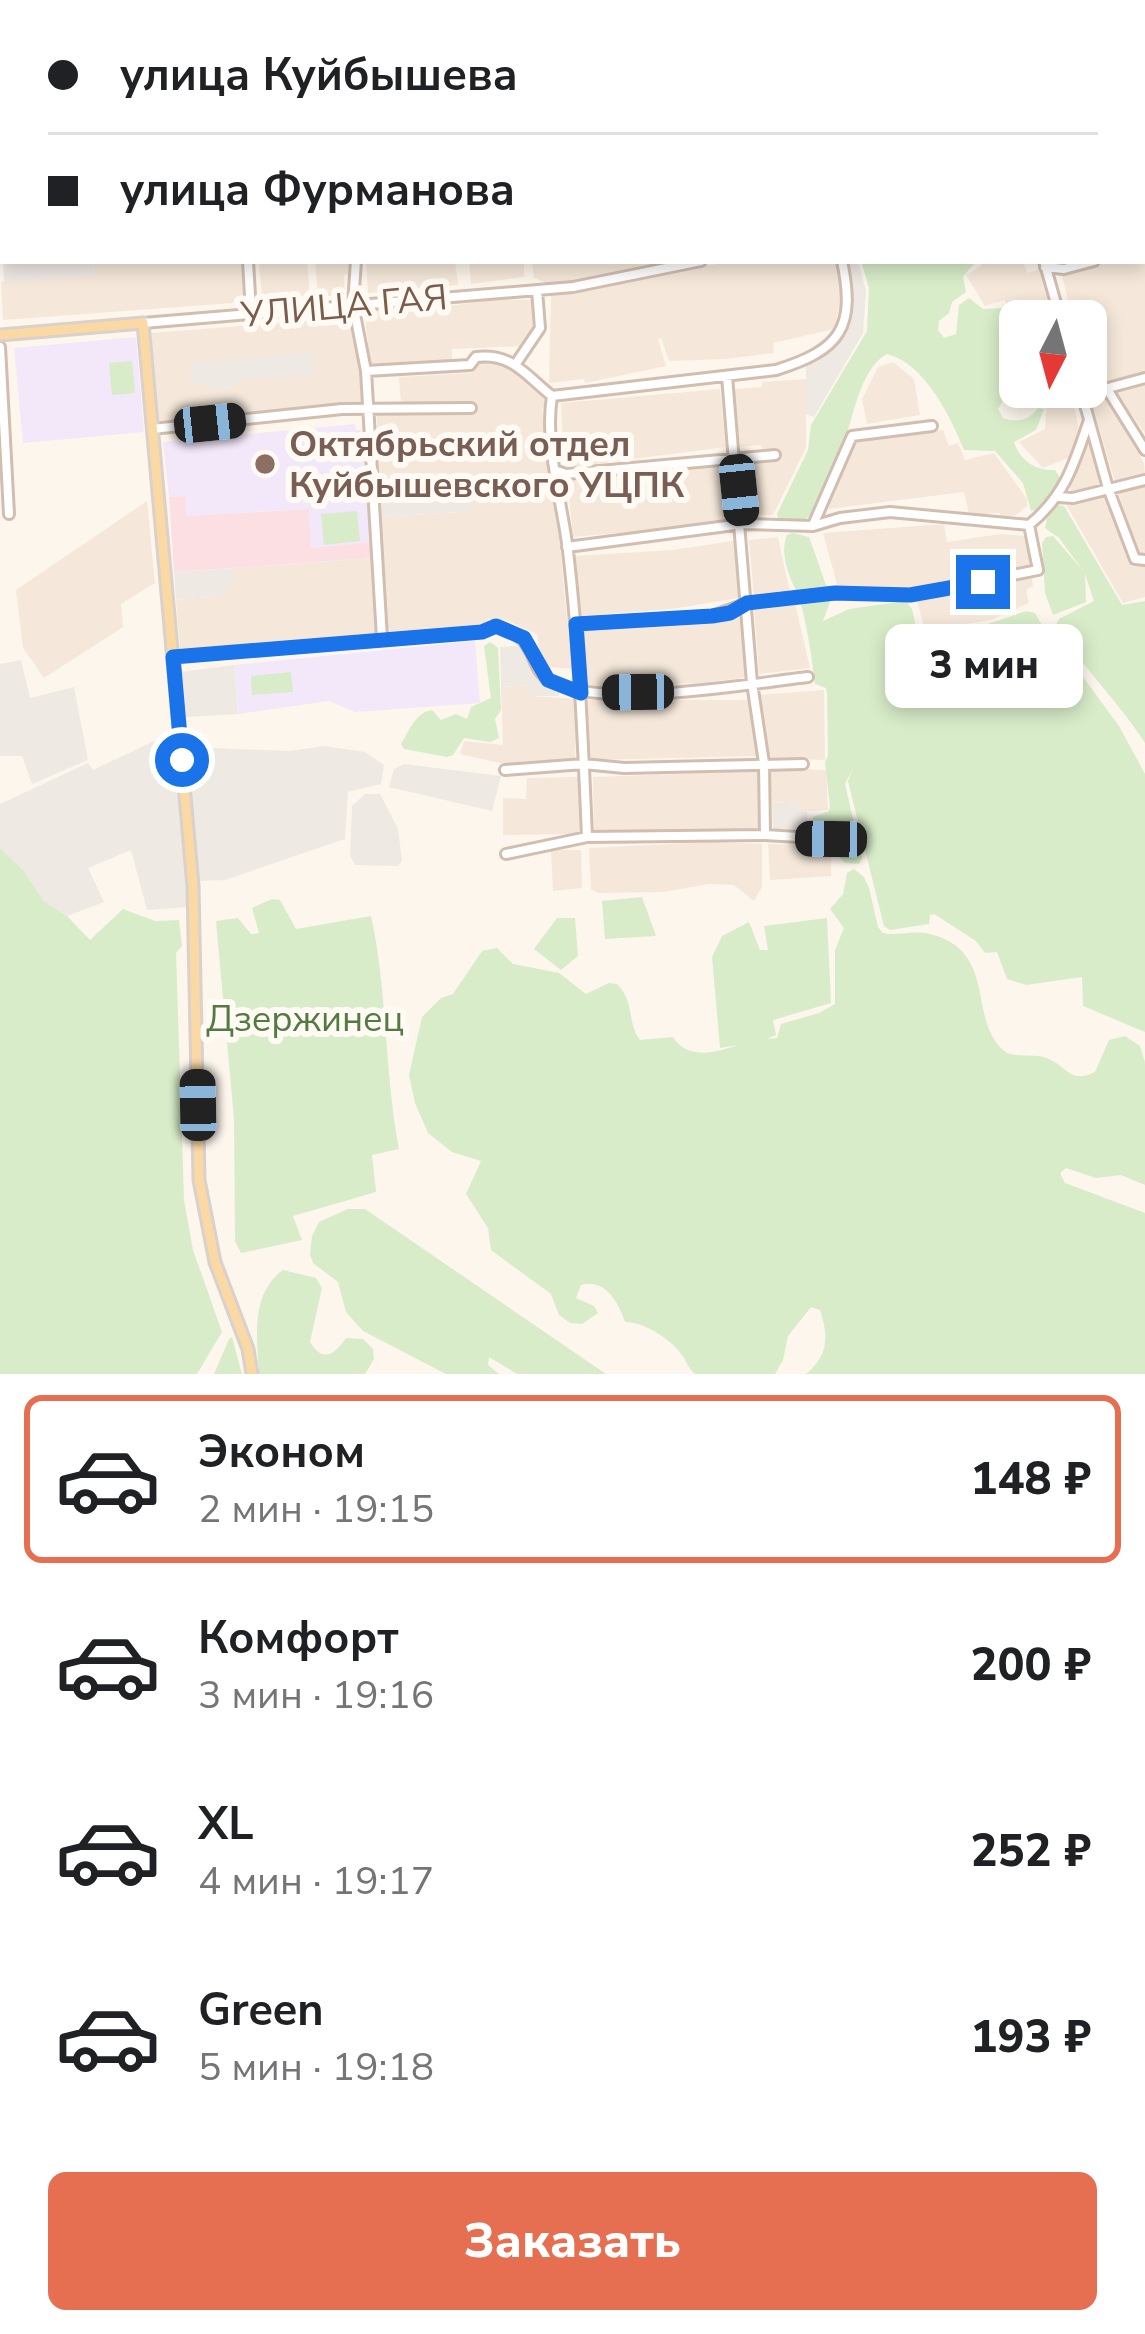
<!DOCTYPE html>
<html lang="ru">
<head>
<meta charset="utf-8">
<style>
	body { margin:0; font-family:"Nunito Sans",sans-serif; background:#f6f6f6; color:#202124; height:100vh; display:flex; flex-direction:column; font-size:45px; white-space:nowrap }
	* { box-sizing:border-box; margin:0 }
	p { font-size:39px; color:#757577 }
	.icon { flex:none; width:66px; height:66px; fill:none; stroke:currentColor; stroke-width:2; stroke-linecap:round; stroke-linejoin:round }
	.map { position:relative; height:1374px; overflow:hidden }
	.panel { display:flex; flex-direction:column; background:#fff; flex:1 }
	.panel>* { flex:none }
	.guide { position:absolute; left:0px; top:0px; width:1146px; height:264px; box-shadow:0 6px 18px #0003; display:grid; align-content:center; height:264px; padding:0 48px; background:#fff }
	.needle { width:78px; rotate:186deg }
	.tools { position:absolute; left:999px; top:300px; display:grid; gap:24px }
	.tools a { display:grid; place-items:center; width:108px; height:108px; border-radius:18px; background:#fff; box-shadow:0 6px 18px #0003; font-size:60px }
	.end { position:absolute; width:54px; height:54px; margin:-27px; border:15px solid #1a73e8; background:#fff; box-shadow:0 0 0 6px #fff }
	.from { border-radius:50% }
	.bubble { position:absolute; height:84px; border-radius:18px; background:#fff; box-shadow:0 6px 18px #0003; font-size:39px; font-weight:800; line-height:84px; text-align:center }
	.car { position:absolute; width:36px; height:72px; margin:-36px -18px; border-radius:15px; box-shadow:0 0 9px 3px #0007; background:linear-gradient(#222 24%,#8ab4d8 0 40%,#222 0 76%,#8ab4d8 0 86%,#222 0) }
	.guide b { display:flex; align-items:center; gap:42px; height:114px; font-size:45px }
	.guide b+b { border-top:3px solid #e0e0e0 }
	.guide i { width:30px; height:30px; background:#202124 }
	ul { padding:21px 0 0; list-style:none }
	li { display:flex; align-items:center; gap:36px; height:168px; margin:0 24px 18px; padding:0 24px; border:6px solid transparent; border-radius:18px }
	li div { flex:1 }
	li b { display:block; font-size:45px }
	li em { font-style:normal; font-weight:800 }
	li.active { border-color:#e76f51 }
	li>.icon { width:108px; height:108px; stroke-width:1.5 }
	.button { display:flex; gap:24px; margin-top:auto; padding:24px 48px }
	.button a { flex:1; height:138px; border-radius:18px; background:#e76f51; color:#fff; font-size:48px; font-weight:800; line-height:138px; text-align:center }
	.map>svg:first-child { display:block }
	.residential { fill:#f5e8da }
	.industrial { fill:#efe9e4 }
	.education { fill:#f3e8fa }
	.medical { fill:#fbdfe3 }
	.green { fill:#d8ecc9 }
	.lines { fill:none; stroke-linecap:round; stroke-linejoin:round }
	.stream { stroke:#a5d3da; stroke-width:3 }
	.minor-casing { stroke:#d1beb0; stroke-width:14 }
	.major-casing { stroke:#dad1cd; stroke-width:15 }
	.minor { stroke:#fff; stroke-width:8 }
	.major { stroke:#fbd9a5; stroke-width:9 }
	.route { stroke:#1a73e8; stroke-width:15 }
	.education-dot { fill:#8d6e63; stroke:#fffaf3; stroke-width:4.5 }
	.labels { text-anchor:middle; stroke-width:12; stroke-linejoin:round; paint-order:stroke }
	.street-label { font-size:36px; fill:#7a5c4d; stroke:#fffaf3 }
	.education-label { font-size:36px; font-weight:bold; fill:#785e54; stroke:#fffaf3; text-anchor:start }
	.park-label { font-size:36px; fill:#537a41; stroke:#fffaf3 }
</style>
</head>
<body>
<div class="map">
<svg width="1145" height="1374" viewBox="0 0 1145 1374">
	<rect width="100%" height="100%" fill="#fdf6ec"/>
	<path class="residential" d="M1145 243V372L1087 386 1086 321H1073L1062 276 1100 261H1143Z
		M93 261H243L246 302 3 320 1 282 94 275Z
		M259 261H307L310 296 262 297Z
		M315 261H352L353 274 344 275 345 296H318Z
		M366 261H455L458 285 368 293Z
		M469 261H524V277L471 284Z
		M532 261H678L551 285 534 278Z
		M745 261H835L842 290 835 329 773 343 774 353 725 359 669 361 661 338 658 339 666 366 585 383 584 379 549 383 551 293 657 271Z
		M980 261H1023L1027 273 1039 270 1053 321H1020V352L1005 300 985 306 966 275 981 266Z
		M502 299 535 300 536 326 524 346 452 349V361L370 364 364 308 447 306Z
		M355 317 363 404 158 425 150 333Z
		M481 360 513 368 548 398 542 410 550 446 572 669 549 667 541 660 537 634 506 620 488 619 481 627 386 632 381 517 472 511 470 472 379 476 376 406 401 405 399 377 471 373Z
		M893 362 914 379 920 415 867 424 862 399 878 367Z
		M806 379V448L773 515 747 516 743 463 780 459V451L763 452 761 445 740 447 734 389 762 387V382Z
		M1145 381V433L1113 390Z
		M1048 387H1070L1079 430 1071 457 1043 468 1019 442 1045 429Z
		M720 389 726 447 564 468 561 403Z
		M1105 394 1144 463 1145 475 1115 482 1090 398Z
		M943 430 949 446 958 443 965 460 994 453 1027 499V506L1016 515 1002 518 999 513 969 515 964 492 828 509 831 489 851 443 872 440V436Z
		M1092 444 1104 486 1073 496 1070 487 1084 446Z
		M732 463 737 522 573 537 567 478Z
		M1145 486V556L1140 557 1118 492Z
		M1105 492 1132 567 1145 565V597L1123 603 1067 506Z
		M147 501 155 583 121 604 123 627 44 678 23 648 16 590Z
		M944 524 947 542 1001 534 1027 536 1032 568 960 581 956 562 951 564 954 582 892 590 891 587 838 588 823 533Z
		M778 537 790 593 754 596 749 540Z
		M739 540 744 597 672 609 581 616 574 556 673 550Z
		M373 558 378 634 180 650 176 600 220 596 233 582V568Z
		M1031 575 1033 586 1026 590 1029 603 991 620 925 630 916 598Z
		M795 603 810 668 759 674 754 608Z
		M745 616 749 677 700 683 586 687 580 628 720 622 721 618Z
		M530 685 532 696 577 699 575 761 504 764 460 754 464 741 503 745 501 687Z
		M824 690 825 760 767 758 757 695Z
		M587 700H749L758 756 591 760Z
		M770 768 826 770 828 810 800 812 799 801 772 803Z
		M760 771 761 827 757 830 594 832 593 777Z
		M579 777 582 830 579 834 503 835V798L526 799 527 778Z
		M710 842 762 844V887L754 901 734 885 709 884 663 892 598 893 591 889 589 848Z
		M768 844 831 845V876L770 880Z
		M551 850H581L582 888 553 891Z"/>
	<path class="industrial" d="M93 261 94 275 4 282 3 262Z
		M846 261H858L866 291 863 333 814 417 806 414V362L841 339 847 329 851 291Z
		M312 352 314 375 232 382V388L212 390 211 384 192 385 190 363Z
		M471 472 473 511 381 517 379 476Z
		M233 568 234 581 221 596 176 600 174 572Z
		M526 645 541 680 559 689V696H531L529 685 501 687 500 647Z
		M21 660 30 698 74 687 88 760 32 784 22 756H0V664Z
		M234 665 238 714 186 717 181 672Z
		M173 732 188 907 147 910 131 850 88 868 104 902 67 916 44 901 23 870 0 848V804L88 763 93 770Z
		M324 746 365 752 384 765 381 784 348 792 345 839 225 880 197 881 186 747 290 751Z
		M404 764 501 776 492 811 389 787 394 769Z
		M365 794H380L398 829 402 861 398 866 355 865 350 855 352 806Z
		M799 801 800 812H807L808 829H773L772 803Z"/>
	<path class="education" d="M136 337 144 432 23 443 14 348Z
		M355 424 356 430H361L371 542 310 548 308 509 185 516 184 496 169 497 163 442Z
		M475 641 480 703 355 712 329 701 238 714 234 665Z"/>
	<path class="medical" d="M185 496 186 516 309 509 311 548 371 542 373 558 174 572 169 497Z"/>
	<path class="green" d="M861 261H976L963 277 966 292 952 302 949 313 939 321 938 330 944 338 956 334 959 305 969 298 983 309 1003 308 1020 359V387H1041L1004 399 998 409 1003 418C1017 423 1030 420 1038 408L1044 409 1036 430 1014 442C1020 461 1036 471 1055 470L1060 478 1042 508 1031 511 1023 483 995 451 964 450C951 418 925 363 887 354 862 367 854 412 846 437 837 464 824 491 810 516L801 522 779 521 777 514 808 450 811 425 867 331 869 288Z
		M132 361 135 393 112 395 109 363Z
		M1057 505 1064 506 1122 605 1145 601V743C1118 701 1082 667 1056 625L1059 619 1094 601 1085 574 1086 602 1053 615 1045 593 1042 543 1046 537 1053 536 1084 572 1059 538 1045 528 1047 518Z
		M357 511 360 541 324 545 321 514Z
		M793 533 809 537 831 599 823 621 849 609 906 601 912 609 918 636 964 629 968 640 974 639 978 649 985 645 979 627 1026 611 1035 613 1061 658 1072 662 1119 726 1145 774V1032L1083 1006 1082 977 1026 985 1007 979 997 952 985 953 976 941 934 914 930 915 929 924 890 930 884 926 848 781 853 768 845 784 862 858 859 864 845 863 840 858 838 834 812 829 813 817 829 811 830 806 825 763 828 755 827 693 826 688 815 684C812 659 808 632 802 608 796 585 777 561 787 535Z
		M490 642 498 648 501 710 495 719 499 738 490 742 464 738 453 755 447 757 404 749 401 744C409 731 416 712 432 710L441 720 456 714 467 719 471 707 491 698 484 646Z
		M291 672 293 692 252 695 251 676Z
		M0 848 23 870 44 901 67 916 90 940 123 909 155 921 179 920 182 946 176 953 184 1200 193 1250 222 1332 197 1374H0Z
		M854 869 864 877 869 888 878 927 883 933C898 936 914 930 930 934 1000 951 966 1025 1007 1053 1021 1058 1037 1053 1049 1059 1068 1068 1072 1084 1095 1072L1109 1040 1125 1036 1140 1046 1145 1062V1185L1121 1175 1096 1178 1066 1168 1060 1173 1065 1183 1145 1213V1374H806C828 1356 829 1337 820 1310L811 1307 788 1336 783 1360 775 1374H695C690 1370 687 1364 684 1358 673 1340 645 1322 625 1322 619 1303 605 1278 581 1285L576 1298 594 1306 598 1313 582 1324 570 1323 559 1315 551 1294 491 1250 488 1228 466 1194 481 1161 452 1152 428 1133 415 1103 409 1075 422 1017 441 998 453 994 482 951 497 948 513 964 559 973 586 994 609 983 617 984C635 1001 627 1024 640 1040L673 1037C687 1060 716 1053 737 1045L720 1048 712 957 722 936 749 922 760 950H768L764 926 827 918 831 1003 773 1020 776 1035 766 1039 777 1038 781 1024 819 1013 835 1004V950L844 928 830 909 843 894 847 873Z
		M642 897 656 936 605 939 602 901Z
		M272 899 280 900 296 929 371 916C388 993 384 1072 399 1149L372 1155 376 1192 293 1216 302 1240 241 1253 235 1241 234 1119 216 921 238 918 251 934 259 933 252 908Z
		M557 918H575L578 956 561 970 534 949Z
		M348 1209H365L606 1374H517L489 1357 488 1365 499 1374H446L363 1331 346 1312 338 1282 313 1263 310 1255 312 1236 319 1222Z
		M283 1270 316 1278 322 1288 310 1342C323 1363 334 1355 346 1338L363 1339 373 1349 374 1359 365 1374H259C257 1338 250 1294 283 1270Z
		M232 1337 242 1374H214L229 1339Z"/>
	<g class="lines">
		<path class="stream" d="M867 0V3"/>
		<g class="minor-casing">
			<path id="minor" d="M826 0 827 3
				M974 0 975 3
				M1132 0 1135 3
				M11 3 13 0
				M246 3V0
				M254 3 256 0
				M533 3V0
				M1143 18 1145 23
				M0 25 3 19
				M0 82H3
				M1143 240 1145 239
				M248 261 251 313
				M356 261 353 304 366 371 382 638
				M1044 261 1061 321
				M1045 267 1064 269 1094 261
				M143 323 573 287 701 261
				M0 347 9 514
				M517 362 540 328 537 290
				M366 371 470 365 476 357C513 353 525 375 552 396
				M727 376 752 683 764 763 765 835
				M1080 387 1108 488 1135 559 1145 560
				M1107 389 1145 450
				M1082 395 1145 378
				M552 396C544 445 562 500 568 551 579 646 583 741 587 837
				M552 396 776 370C841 350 856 327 842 261
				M152 429 342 409 471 408
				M557 471 566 474 775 455
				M1058 497 1073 498 1145 480
				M813 525 852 436 932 426
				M1029 525C1065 496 1075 462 1089 420
				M567 547 742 524 813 526 840 518 890 512 1029 525
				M576 624 712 616 747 603 834 593 911 595 1038 570 1029 525
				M173 657 482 632 495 626C542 638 525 667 551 681 602 710 747 684 808 677
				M505 770 584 764 624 768 803 764
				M506 854 587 837 765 835 831 839"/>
		</g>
		<g class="major-casing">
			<path id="major" d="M0 335 143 323 193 886 199 1180 215 1262 248 1349 252 1374"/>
		</g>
		<use href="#minor" class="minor"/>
		<use href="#major" class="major"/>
	</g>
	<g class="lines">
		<path class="route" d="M182 760 173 657 482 632 496 626 524 638 548 680 581 693 576 624 712 616 730 613 747 603 835 593 910 595 983 582"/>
	</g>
	<circle class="education-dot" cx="265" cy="464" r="12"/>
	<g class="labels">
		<g class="street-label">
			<text transform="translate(344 305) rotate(-5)" y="13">УЛИЦА ГАЯ</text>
		</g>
		<g class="education-label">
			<text x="289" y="456">Октябрьский отдел<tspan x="289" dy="41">Куйбышевского УЦПК</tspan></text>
		</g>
		<g class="park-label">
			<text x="305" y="1031">Дзержинец</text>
		</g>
	</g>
</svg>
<div class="tools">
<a><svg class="needle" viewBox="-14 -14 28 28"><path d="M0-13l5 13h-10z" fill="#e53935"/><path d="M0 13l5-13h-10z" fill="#757577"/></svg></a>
</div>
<i class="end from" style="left:182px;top:760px"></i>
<i class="end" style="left:983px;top:582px"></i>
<div class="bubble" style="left:885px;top:624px;width:198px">3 мин</div>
<i class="car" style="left:210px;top:423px;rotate:84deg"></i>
<i class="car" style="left:739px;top:490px;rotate:174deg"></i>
<i class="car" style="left:638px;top:692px;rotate:269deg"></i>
<i class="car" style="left:831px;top:839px;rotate:271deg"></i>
<i class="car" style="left:198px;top:1105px;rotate:359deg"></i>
<div class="guide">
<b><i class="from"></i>улица Куйбышева</b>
<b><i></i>улица Фурманова</b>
</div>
</div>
<section class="panel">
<ul>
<li class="active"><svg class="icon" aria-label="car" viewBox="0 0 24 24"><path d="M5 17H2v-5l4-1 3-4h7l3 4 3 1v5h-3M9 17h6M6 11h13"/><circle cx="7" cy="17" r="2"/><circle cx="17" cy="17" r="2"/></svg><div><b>Эконом</b><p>2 мин · 19:15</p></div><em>148 ₽</em></li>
<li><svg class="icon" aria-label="car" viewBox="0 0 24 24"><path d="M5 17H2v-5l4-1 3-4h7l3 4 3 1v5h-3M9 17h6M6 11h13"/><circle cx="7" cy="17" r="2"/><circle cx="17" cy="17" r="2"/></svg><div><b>Комфорт</b><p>3 мин · 19:16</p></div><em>200 ₽</em></li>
<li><svg class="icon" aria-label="car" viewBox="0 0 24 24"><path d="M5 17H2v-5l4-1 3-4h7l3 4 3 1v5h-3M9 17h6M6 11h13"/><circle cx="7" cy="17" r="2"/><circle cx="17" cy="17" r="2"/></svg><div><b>XL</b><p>4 мин · 19:17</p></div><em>252 ₽</em></li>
<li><svg class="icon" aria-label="car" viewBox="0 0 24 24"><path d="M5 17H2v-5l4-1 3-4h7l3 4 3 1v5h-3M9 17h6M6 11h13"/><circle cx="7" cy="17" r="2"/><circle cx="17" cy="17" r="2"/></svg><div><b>Green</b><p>5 мин · 19:18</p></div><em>193 ₽</em></li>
</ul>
<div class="button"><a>Заказать</a></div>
</section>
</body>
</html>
